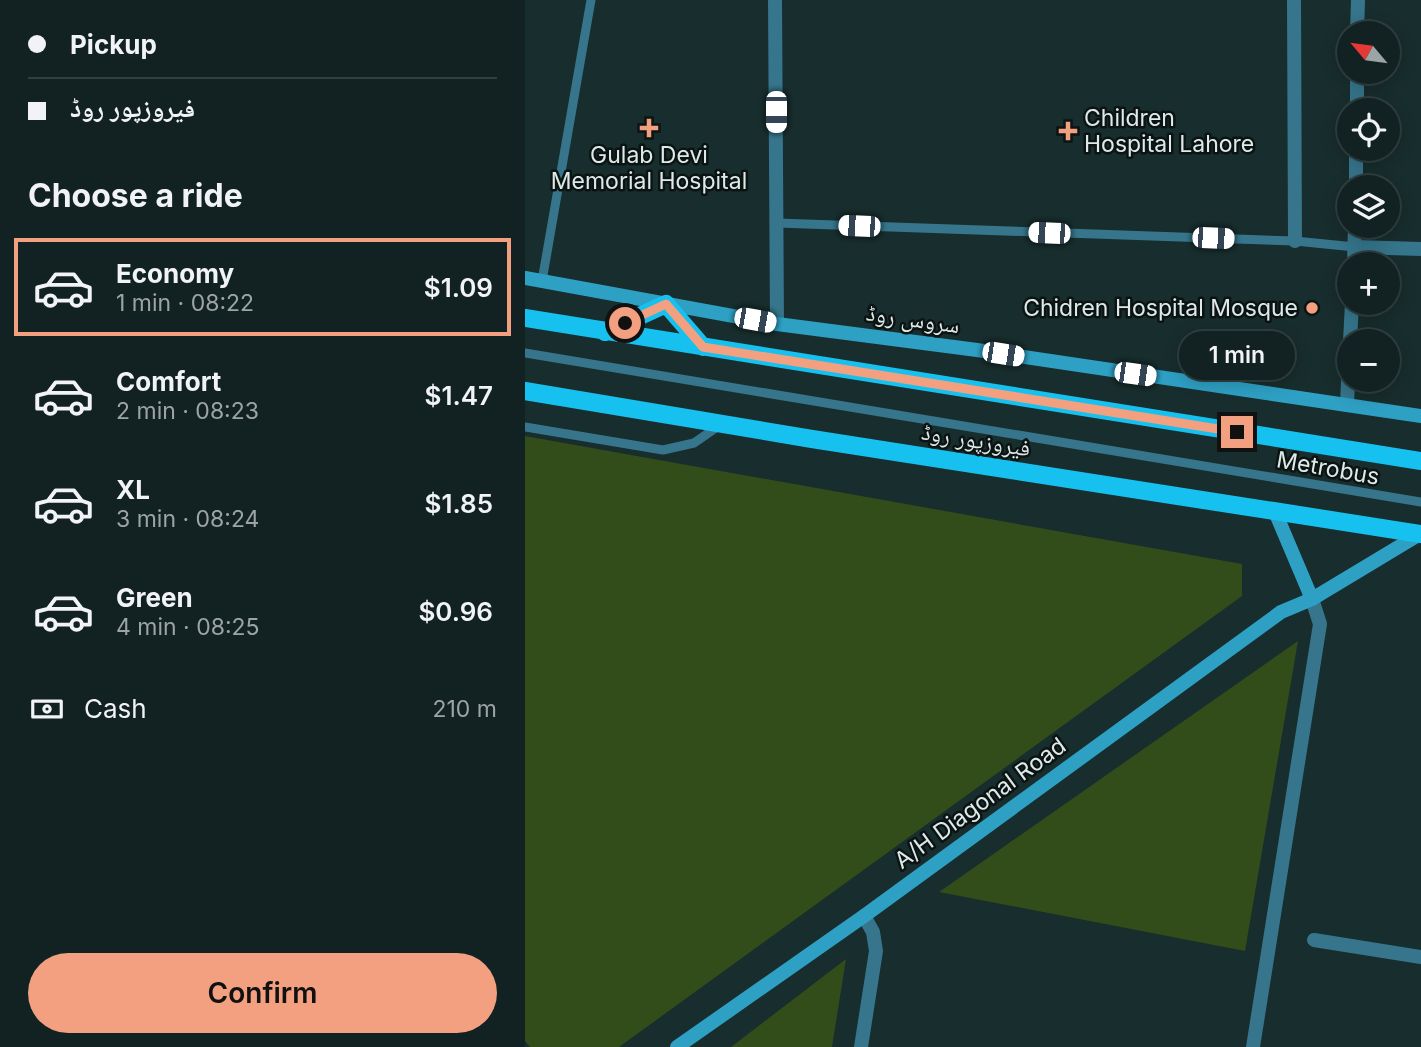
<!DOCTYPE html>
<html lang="en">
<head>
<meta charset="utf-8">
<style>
	body { margin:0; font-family:Inter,"Noto Naskh Arabic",sans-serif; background:#1b2a2a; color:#f1f3f6; height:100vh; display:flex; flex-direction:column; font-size:26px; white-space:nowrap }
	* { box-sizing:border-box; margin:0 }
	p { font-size:23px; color:#9ca4a5 }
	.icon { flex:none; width:38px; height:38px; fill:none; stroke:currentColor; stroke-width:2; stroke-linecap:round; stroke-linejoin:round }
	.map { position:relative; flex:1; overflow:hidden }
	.drawer { display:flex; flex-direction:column; background:#122222; width:525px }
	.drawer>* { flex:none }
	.guide { display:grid; align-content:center; height:154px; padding:0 28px; background:#122222 }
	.needle { width:46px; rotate:299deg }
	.fabs { position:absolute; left:812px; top:21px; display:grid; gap:14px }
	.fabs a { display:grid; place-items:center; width:63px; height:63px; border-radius:50%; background:#122222; box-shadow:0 4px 18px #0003,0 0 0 2px #313f40; font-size:35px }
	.end { position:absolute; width:32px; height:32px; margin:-16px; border:9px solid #f3a081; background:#111; box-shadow:0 0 0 4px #111 }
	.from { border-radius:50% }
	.bubble { position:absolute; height:49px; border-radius:24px; background:#122222; box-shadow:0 4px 18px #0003,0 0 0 2px #313f40; font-size:23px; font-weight:600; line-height:49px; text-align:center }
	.car { position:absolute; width:21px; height:42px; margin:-21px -10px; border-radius:9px; box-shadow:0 0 5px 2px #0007; background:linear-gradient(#fff 24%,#345 0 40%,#fff 0 76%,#345 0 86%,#fff 0) }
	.guide b { display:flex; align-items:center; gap:24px; height:66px; font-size:26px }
	.guide b+b { border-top:2px solid #313f40 }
	.guide i { width:18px; height:18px; background:#f1f3f6 }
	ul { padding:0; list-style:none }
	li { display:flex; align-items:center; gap:21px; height:98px; margin:0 14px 10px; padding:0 14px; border:4px solid transparent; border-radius:0px }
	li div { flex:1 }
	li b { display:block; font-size:26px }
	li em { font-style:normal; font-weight:600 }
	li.selected { border-color:#f3a081 }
	li>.icon { width:63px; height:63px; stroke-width:1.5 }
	h2 { padding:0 28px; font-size:32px; line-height:84px }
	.pay { display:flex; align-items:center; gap:18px; height:77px; padding:0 28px; font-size:26px }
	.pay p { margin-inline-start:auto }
	.cta { display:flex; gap:14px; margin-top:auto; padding:14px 28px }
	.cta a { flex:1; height:80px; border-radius:42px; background:#f3a081; color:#111; font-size:28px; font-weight:600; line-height:80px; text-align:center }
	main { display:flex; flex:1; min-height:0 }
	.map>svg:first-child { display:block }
	.green { fill:#324c1a }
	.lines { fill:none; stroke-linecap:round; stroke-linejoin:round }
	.lane { stroke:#36758b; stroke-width:9 }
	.street { stroke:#36758b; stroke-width:14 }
	.secondary { stroke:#2ea0c4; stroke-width:14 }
	.primary { stroke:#17c1ef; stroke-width:18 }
	.route { stroke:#f3a081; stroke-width:9 }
	.poi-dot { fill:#f3a081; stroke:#0b1413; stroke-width:2.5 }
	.labels { text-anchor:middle; stroke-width:5; stroke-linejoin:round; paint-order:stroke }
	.poi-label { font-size:23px; fill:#ddeae9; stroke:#0b1413; text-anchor:start }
	.street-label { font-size:23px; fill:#ddeae9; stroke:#0b1413 }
</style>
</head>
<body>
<main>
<section class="drawer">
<div class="guide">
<b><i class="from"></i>Pickup</b>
<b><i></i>فیروزپور روڈ</b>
</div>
<h2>Choose a ride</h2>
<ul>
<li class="selected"><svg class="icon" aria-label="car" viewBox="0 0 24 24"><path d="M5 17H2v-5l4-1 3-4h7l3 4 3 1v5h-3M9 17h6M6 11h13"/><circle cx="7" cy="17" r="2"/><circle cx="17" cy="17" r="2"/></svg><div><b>Economy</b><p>1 min · 08:22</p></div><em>$1.09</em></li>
<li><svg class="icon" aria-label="car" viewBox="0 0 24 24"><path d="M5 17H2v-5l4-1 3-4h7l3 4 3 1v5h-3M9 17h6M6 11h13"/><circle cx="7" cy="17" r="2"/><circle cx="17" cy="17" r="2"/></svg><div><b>Comfort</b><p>2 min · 08:23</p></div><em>$1.47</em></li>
<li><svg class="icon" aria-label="car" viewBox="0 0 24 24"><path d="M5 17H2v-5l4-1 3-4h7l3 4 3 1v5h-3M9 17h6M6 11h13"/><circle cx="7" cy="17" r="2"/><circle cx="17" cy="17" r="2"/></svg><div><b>XL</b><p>3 min · 08:24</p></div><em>$1.85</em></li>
<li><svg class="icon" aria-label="car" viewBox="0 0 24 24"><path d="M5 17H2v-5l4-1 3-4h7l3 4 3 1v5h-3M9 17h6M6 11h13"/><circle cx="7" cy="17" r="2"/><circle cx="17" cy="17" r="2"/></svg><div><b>Green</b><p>4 min · 08:25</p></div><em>$0.96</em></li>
</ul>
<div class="pay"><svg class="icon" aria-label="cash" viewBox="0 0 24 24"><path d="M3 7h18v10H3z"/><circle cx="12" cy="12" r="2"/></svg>Cash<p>210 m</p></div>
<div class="cta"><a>Confirm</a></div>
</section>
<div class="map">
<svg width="896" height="1047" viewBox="0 0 896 1047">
	<rect width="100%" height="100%" fill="#182d2d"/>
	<path class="green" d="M0 436 717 564V596L94 1047H5L0 1041Z
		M773 641 720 951 414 892Z
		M321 959 307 1047H206Z"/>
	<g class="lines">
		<path class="lane" d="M252 223 770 241 830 247
			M17 281 66 0
			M0 353 896 502
			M0 427 138 450 169 443 195 425"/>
		<path class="street" d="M250 0 252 324
			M769 0 770 241
			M832 33 833 0
			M832 110V72
			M831 187V149
			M830 247 896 249
			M829 264 830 226
			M825 341 827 303
			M822 405 824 357
			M789 940 896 957
			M336 1047 351 951 348 932 339 916
			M728 1047 795 624 787 599"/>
		<path class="secondary" d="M0 278 252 324 452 350 896 416
			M751 514 787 599
			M152 1047 339 916 756 612 787 599 895 534"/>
		<path class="primary" d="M0 318 896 461
			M80 332 141 304 178 347
			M0 391 287 439 896 534"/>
	</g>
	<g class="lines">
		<path class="route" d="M100 323 141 304 178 347 712 432"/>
	</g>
	<g class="poi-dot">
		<path d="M120.5 117.5h7v7h7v7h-7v7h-7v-7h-7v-7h7z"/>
		<path d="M539.5 120.5h7v7h7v7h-7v7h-7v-7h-7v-7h7z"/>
		<circle cx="787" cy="308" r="7"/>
	</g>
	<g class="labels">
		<g class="poi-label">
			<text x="559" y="126">Children<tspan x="559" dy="26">Hospital Lahore</tspan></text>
			<text x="124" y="163" text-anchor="middle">Gulab Devi<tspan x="124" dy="26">Memorial Hospital</tspan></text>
			<text x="773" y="316" text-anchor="end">Chidren Hospital Mosque</text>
		</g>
		<g class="street-label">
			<text transform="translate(388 319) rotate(8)" y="8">سروس روڈ</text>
			<text transform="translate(451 440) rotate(9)" y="8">فیروزپور روڈ</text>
			<text transform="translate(803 468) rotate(10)" y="8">Metrobus</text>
			<text transform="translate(455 803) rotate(-36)" y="8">A/H Diagonal Road</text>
		</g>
	</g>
</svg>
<div class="fabs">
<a><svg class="needle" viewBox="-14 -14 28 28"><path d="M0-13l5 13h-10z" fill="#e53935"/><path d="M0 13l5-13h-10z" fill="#9ca4a5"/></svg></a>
<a><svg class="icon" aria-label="locate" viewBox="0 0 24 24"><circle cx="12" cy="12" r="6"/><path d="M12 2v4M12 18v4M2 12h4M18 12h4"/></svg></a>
<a><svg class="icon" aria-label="layers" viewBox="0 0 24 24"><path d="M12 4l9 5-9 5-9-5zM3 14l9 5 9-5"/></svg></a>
<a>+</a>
<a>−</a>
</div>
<i class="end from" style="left:100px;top:323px"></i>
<i class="end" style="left:712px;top:432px"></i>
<div class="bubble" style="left:654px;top:331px;width:116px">1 min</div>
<i class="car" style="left:251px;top:112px;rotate:180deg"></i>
<i class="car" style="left:334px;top:226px;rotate:272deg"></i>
<i class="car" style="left:524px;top:233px;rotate:272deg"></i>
<i class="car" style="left:688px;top:238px;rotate:92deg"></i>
<i class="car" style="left:230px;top:320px;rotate:100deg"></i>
<i class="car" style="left:478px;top:354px;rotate:99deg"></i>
<i class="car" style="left:610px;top:374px;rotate:98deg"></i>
</div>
</main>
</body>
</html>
